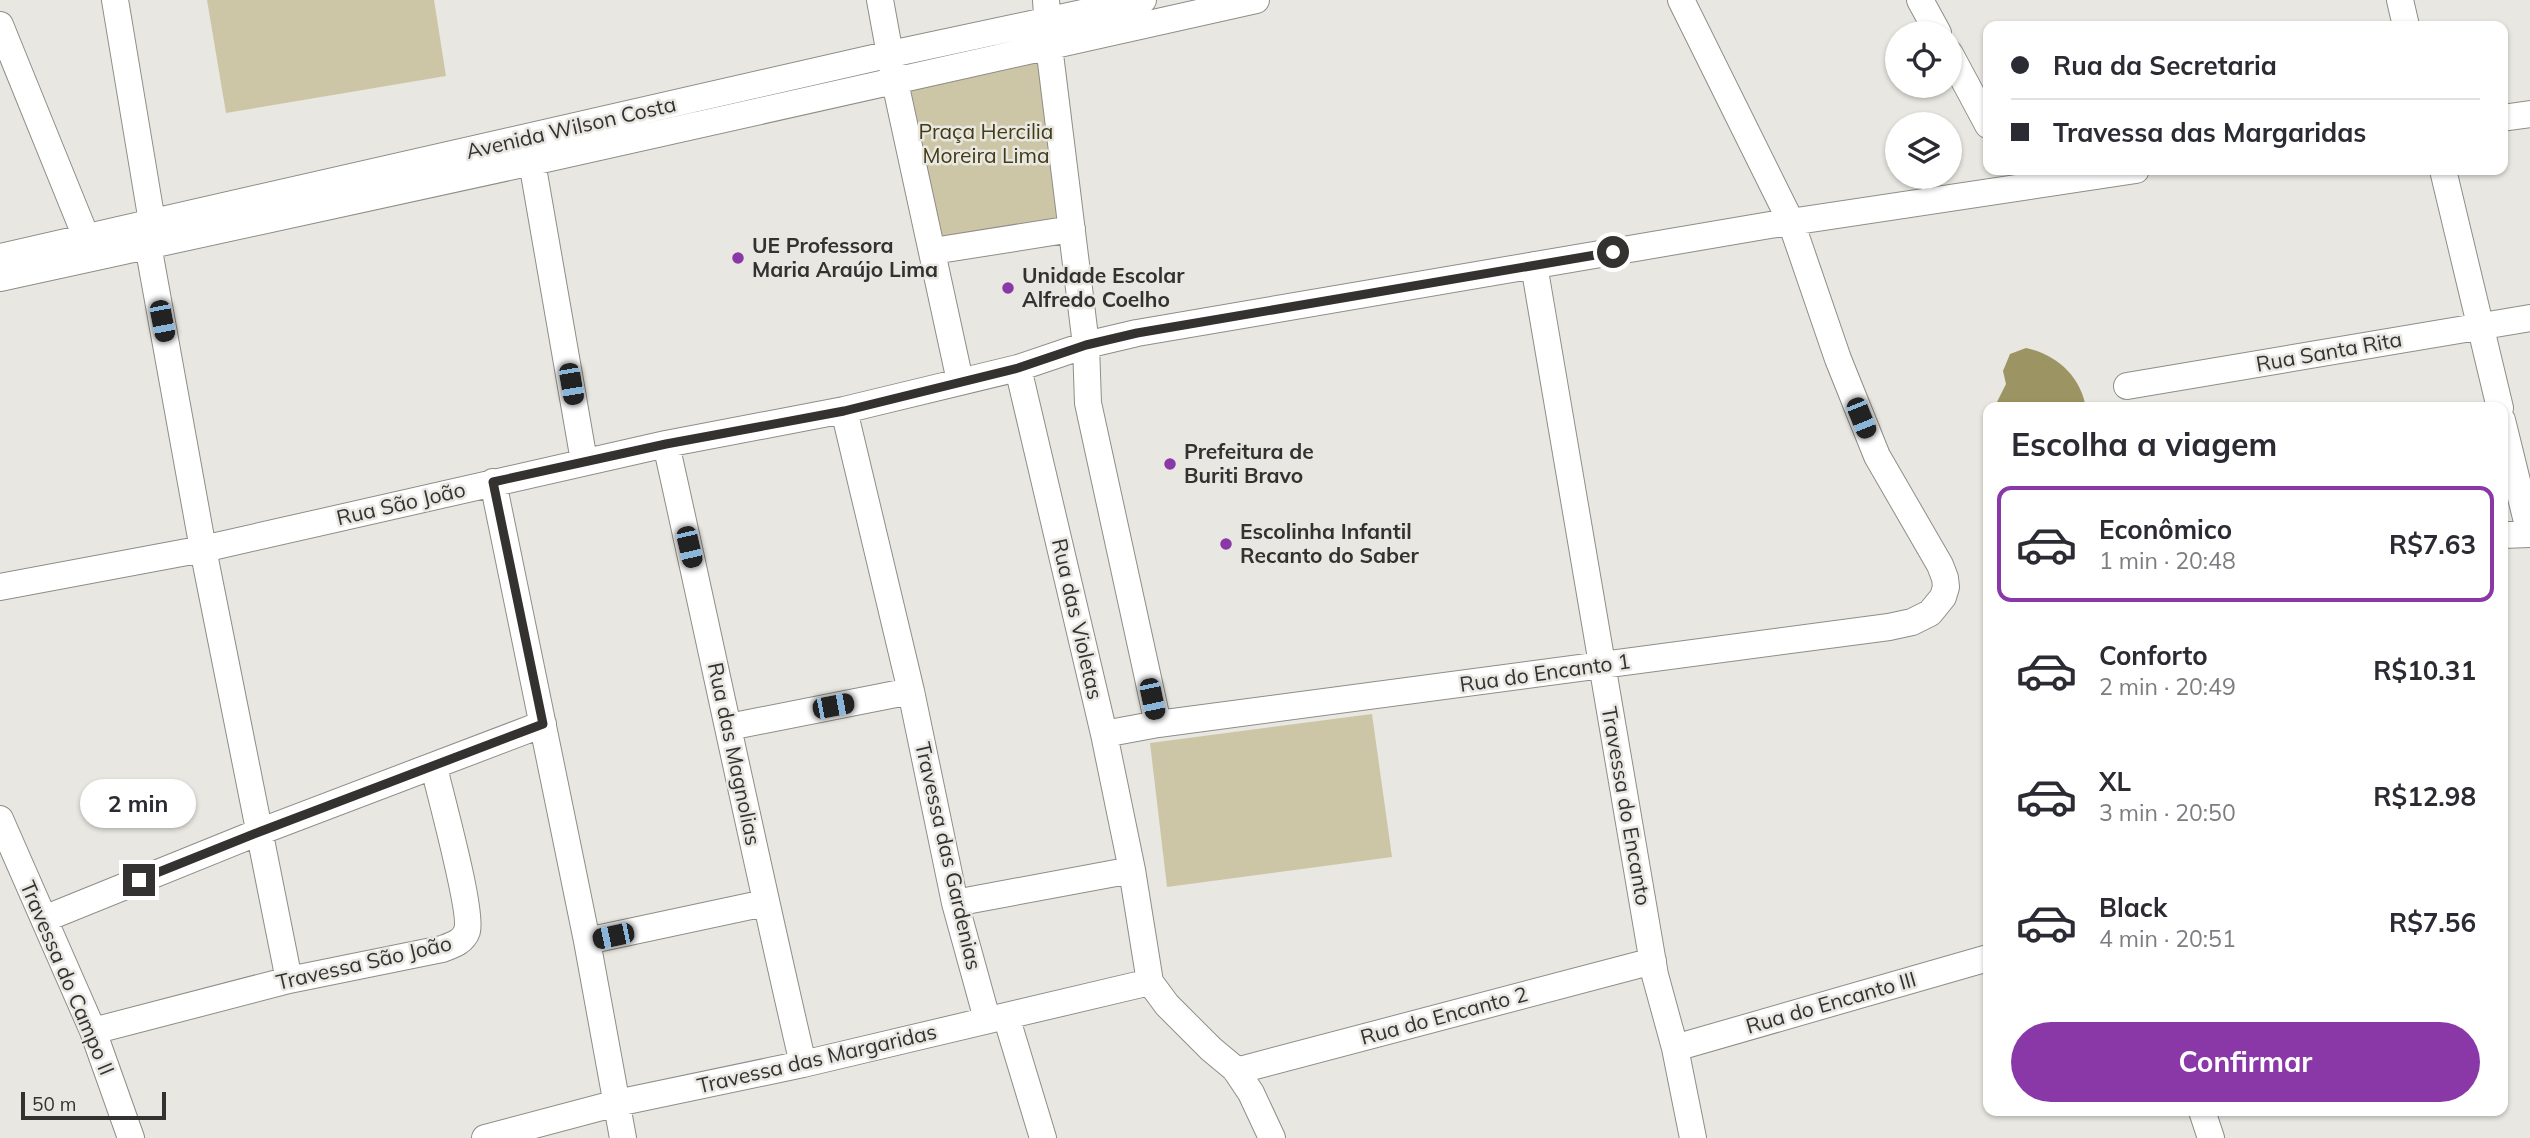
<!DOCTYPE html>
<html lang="pt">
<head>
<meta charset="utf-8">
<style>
	body { margin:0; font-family:Mulish,sans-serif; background:#f2f2f3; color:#2b2b33; height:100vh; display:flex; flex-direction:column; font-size:26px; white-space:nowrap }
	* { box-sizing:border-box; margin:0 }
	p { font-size:23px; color:#7c7c81 }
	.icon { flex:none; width:38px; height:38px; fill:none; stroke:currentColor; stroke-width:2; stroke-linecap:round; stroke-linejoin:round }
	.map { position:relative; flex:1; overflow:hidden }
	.details { position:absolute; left:1983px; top:402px; width:525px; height:714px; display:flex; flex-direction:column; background:#fff; border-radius:14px; box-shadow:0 2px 5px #0004 }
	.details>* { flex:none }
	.guide { position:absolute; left:1983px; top:21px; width:525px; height:154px; border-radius:14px; box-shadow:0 2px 5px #0004; display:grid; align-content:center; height:154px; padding:0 28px; background:#fff }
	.controls { position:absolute; left:1885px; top:21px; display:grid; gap:14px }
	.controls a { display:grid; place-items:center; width:77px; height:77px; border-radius:50%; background:#fff; box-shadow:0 2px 5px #0004; font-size:35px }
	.scale { position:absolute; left:21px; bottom:18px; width:145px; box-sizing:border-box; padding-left:7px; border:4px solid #333230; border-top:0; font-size:19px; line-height:24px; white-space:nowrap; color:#333230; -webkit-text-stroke:5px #e8e7e1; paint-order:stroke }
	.end { position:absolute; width:32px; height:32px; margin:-16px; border:9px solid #333230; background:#fff; box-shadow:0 0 0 4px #fff }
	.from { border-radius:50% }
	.bubble { position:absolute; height:49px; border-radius:24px; background:#fff; box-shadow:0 2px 5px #0004; font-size:23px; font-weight:700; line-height:49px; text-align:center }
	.car { position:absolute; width:21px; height:42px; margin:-21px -10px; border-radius:9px; box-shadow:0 0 5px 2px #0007; background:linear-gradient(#222 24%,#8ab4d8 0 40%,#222 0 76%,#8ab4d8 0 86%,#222 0) }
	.guide b { display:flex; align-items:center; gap:24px; height:66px; font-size:26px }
	.guide b+b { border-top:2px solid #e1e1e2 }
	.guide i { width:18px; height:18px; background:#2b2b33 }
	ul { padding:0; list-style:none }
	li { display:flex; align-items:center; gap:21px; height:116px; margin:0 14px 10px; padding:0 14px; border:4px solid transparent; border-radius:14px }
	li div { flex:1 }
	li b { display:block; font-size:26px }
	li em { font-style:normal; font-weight:700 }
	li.current { border-color:#8a38a8 }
	li>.icon { width:63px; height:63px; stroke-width:1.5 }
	h2 { padding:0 28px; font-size:32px; line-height:84px }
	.primary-button { display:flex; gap:14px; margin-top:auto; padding:14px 28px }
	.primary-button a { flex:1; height:80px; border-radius:42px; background:#8a38a8; color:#fff; font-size:28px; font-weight:700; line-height:80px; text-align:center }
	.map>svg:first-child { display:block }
	.green { fill:#ccc6a7 }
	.water { fill:#9d9463 }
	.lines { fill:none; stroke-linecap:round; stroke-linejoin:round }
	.minor-casing { stroke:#8e8d87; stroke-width:28 }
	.minor { stroke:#fff; stroke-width:26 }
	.route { stroke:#333230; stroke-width:9 }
	.poi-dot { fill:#8a38a8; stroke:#e8e7e1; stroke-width:2.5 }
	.labels { text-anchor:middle; stroke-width:5; stroke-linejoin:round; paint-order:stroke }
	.street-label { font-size:21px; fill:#333230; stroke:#e8e7e1 }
	.park-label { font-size:21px; fill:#423b13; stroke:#e8e7e1 }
	.poi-label { font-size:21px; font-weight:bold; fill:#333230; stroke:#e8e7e1; text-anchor:start }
</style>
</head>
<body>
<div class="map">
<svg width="2530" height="1138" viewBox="0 0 2530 1138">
	<rect width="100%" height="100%" fill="#e8e7e1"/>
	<path class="green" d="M207 0H434L446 76 226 113Z
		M1038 58 1059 220 941 238 909 87Z
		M1372 714 1392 857 1167 887 1150 743Z"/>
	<path class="water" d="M2026 348C2056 354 2081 376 2086 408H1994L2006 384 2003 371 2010 354Z"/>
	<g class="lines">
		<g class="minor-casing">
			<path id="minor" d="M115 0 152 222
				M880 0 895 82 960 381
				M1046 0 1049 46 1086 345 1088 403 1158 724
				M1920 0 1938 33
				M2400 0 2406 26
				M0 25 86 237
				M1950 54 1988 125
				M2502 118 2530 114
				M532 162 584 461
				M2443 170 2500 408
				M148 245 203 549 289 980
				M933 251 1072 229
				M0 257 891 54 1143 0
				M1534 265 1655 975 1675 1048 1693 1138
				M0 278 532 162 1256 0
				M1018 368 1104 734 1132 870 1150 982 1167 1005 1211 1049 1235 1069 1251 1093 1272 1138
				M2127 386 2530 318
				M844 410 911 691 955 903 987 1019
				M2502 420 2530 534
				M666 444C712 650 755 858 803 1064
				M493 482 587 941 623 1138
				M2502 535 2530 534
				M0 587 203 549 666 444 844 410 1018 368 1086 345 1137 333 1770 225 2136 170
				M729 727 911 691
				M1104 734 1158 724 1889 627 1912 622 1930 613 1943 597 1946 587 1945 578 1940 565 1877 456 1838 359 1791 222 1681 0
				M0 819 93 1031 131 1138
				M955 903 1132 870
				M44 919 259 832 543 724
				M587 941 765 903
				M1006 1016 1043 1138
				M93 1031 289 980 442 949C453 945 463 942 467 931 473 912 440 794 434 767
				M1675 1048 1988 958
				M1236 1071 1653 961
				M2202 1111 2211 1138
				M485 1138 617 1103 803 1064 1150 982"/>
		</g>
		<use href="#minor" class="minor"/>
	</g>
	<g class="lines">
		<path class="route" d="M139 880 259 832 543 724 493 482 666 444 844 411 1018 368 1086 345 1137 333 1613 252"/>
	</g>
	<g class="poi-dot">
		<circle cx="738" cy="258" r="7"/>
		<circle cx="1008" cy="288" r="7"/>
		<circle cx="1170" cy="464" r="7"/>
		<circle cx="1226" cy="544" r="7"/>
	</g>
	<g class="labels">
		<g class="street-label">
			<text transform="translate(571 128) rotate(-13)" y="7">Avenida Wilson Costa</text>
			<text transform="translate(2329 352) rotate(-10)" y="7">Rua Santa Rita</text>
			<text transform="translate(401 504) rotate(-13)" y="7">Rua São João</text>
			<text transform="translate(1077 619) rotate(77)" y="7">Rua das Violetas</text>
			<text transform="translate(1545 673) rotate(-8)" y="7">Rua do Encanto 1</text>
			<text transform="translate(734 754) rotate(78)" y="7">Rua das Magnolias</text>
			<text transform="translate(1626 806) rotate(80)" y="7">Travessa do Encanto</text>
			<text transform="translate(948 856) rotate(77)" y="7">Travessa das Gardenias</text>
			<text transform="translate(364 963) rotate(-13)" y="7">Travessa São João</text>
			<text transform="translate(67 978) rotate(67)" y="7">Travessa do Campo II</text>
			<text transform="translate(1831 1003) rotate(-16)" y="7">Rua do Encanto III</text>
			<text transform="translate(1444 1016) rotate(-15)" y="7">Rua do Encanto 2</text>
			<text transform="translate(817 1059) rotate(-13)" y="7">Travessa das Margaridas</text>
		</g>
		<g class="park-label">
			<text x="986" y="139">Praça Hercilia<tspan x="986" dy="24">Moreira Lima</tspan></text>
		</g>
		<g class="poi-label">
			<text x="752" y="253">UE Professora<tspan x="752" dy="24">Maria Araújo Lima</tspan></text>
			<text x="1022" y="283">Unidade Escolar<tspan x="1022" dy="24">Alfredo Coelho</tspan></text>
			<text x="1184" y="459">Prefeitura de<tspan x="1184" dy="24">Buriti Bravo</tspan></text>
			<text x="1240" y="539">Escolinha Infantil<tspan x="1240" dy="24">Recanto do Saber</tspan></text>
		</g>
	</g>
</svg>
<div class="controls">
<a><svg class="icon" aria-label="locate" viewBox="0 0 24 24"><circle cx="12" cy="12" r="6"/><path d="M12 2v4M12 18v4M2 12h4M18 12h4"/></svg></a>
<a><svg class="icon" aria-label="layers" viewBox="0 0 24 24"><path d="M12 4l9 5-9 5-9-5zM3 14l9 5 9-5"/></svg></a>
</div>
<div class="scale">50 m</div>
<i class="end from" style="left:1613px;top:252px"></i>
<i class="end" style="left:139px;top:880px"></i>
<div class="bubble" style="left:80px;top:779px;width:116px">2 min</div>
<i class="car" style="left:162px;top:321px;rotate:169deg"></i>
<i class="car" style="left:571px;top:384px;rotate:170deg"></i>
<i class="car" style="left:1861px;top:418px;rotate:158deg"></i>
<i class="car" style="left:689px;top:547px;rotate:167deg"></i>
<i class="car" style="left:1152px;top:699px;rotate:168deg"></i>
<i class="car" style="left:833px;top:706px;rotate:79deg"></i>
<i class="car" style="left:613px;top:936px;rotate:258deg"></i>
<div class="guide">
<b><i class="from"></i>Rua da Secretaria</b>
<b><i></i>Travessa das Margaridas</b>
</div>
<section class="details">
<h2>Escolha a viagem</h2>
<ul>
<li class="current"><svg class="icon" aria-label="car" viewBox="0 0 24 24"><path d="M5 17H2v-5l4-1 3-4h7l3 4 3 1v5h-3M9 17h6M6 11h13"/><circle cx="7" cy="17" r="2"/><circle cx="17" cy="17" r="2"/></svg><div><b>Econômico</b><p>1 min · 20:48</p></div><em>R$7.63</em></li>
<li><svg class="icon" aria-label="car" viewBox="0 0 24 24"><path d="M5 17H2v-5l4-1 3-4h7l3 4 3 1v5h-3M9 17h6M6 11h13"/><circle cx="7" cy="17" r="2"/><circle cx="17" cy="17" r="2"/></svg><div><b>Conforto</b><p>2 min · 20:49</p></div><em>R$10.31</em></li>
<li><svg class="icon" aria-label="car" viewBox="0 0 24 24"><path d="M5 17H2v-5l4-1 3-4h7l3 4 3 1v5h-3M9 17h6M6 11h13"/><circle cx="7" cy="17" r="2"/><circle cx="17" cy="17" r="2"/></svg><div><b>XL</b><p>3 min · 20:50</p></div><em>R$12.98</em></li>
<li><svg class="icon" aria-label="car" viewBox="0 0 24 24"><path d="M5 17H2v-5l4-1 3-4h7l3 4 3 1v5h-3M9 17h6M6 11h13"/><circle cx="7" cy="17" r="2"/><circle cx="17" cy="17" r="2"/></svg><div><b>Black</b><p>4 min · 20:51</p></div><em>R$7.56</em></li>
</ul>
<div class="primary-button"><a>Confirmar</a></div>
</section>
</div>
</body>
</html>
